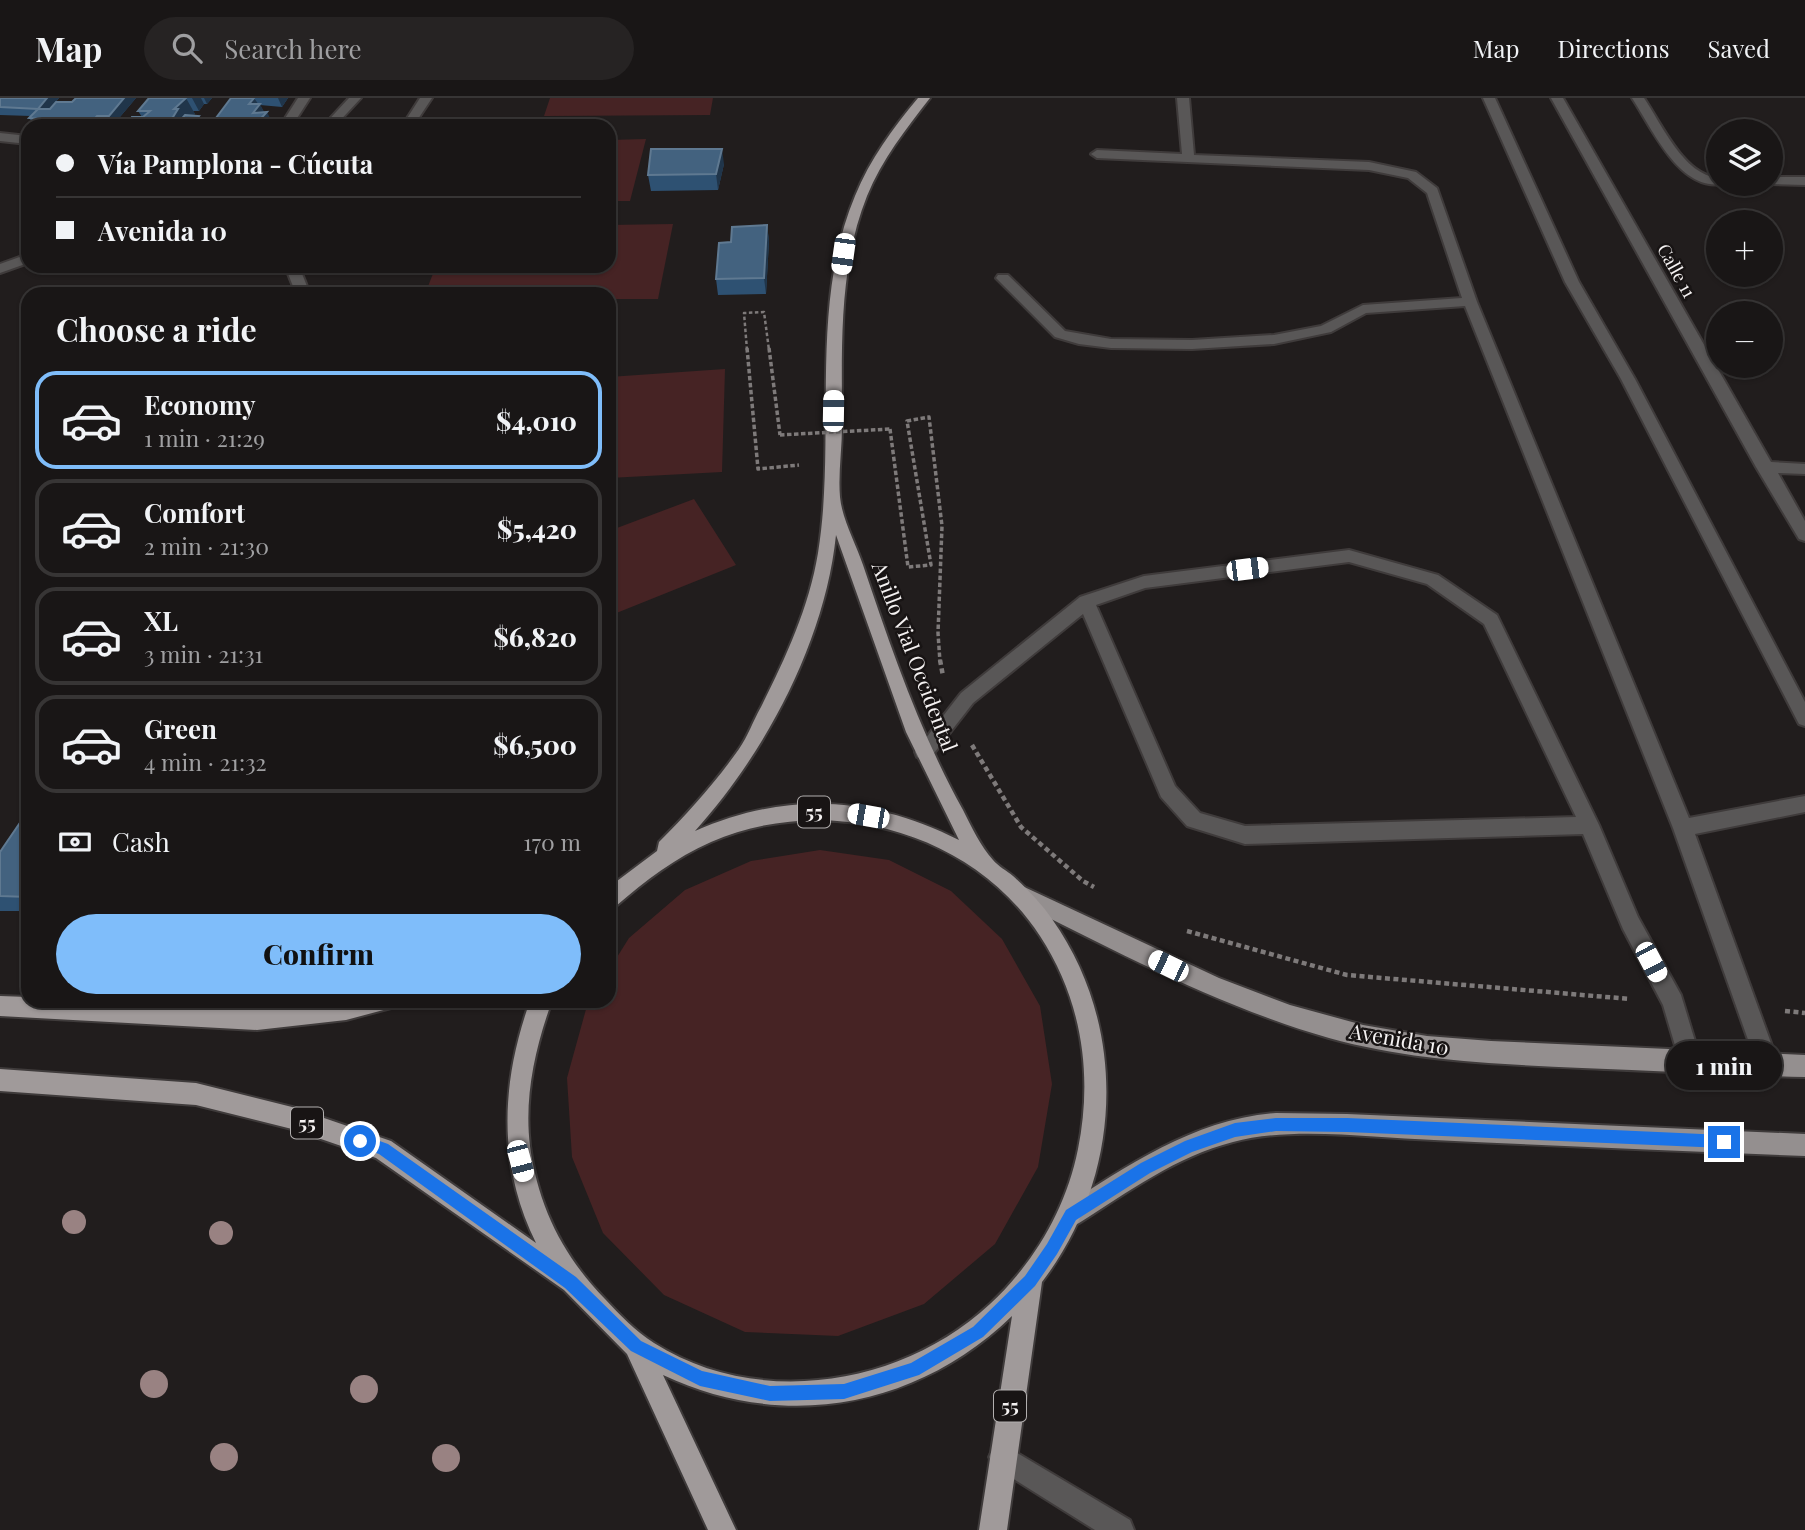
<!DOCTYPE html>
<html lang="en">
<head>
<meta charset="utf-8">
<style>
	body { margin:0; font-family:"Playfair Display",serif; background:#262323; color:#f1f3f6; height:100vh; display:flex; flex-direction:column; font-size:26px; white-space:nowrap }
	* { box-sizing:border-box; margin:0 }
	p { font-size:23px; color:#9f9fa1 }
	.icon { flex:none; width:38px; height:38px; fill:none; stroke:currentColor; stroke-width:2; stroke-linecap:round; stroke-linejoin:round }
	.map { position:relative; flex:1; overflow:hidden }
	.side { position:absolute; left:21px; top:189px; width:595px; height:721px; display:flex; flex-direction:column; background:#191616; border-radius:21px; box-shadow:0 2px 5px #0004,0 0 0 2px #373535 }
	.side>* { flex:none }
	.hud { position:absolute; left:21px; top:21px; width:595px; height:154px; border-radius:21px; box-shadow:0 2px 5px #0004,0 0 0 2px #373535; display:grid; align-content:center; height:154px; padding:0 35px; background:#191616 }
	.buttons { position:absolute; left:1706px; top:21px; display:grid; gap:14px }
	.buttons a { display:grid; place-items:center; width:77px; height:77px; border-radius:50%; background:#191616; box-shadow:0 2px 5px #0004,0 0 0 2px #373535; font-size:35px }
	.end { position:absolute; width:32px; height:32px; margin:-16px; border:9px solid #1a73e8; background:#fff; box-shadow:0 0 0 4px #fff }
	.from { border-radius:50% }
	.bubble { position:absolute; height:49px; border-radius:24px; background:#191616; box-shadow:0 2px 5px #0004,0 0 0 2px #373535; font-size:23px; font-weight:800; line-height:49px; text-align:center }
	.car { position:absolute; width:21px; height:42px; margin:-21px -10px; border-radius:9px; box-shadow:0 0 5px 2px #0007; background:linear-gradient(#fff 24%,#345 0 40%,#fff 0 76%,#345 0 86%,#fff 0) }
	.hud b { display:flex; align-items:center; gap:24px; height:66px; font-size:26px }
	.hud b+b { border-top:2px solid #373535 }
	.hud i { width:18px; height:18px; background:#f1f3f6 }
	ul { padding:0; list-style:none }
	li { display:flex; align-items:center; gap:21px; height:98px; margin:0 14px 10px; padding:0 21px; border:4px solid #373535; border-radius:21px }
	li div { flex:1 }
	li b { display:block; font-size:26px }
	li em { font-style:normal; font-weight:800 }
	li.current { border-color:#7fbdfa }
	li>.icon { width:63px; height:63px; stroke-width:1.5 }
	h2 { padding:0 35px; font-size:32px; line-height:84px }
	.pay { display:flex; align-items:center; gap:18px; height:77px; padding:0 35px; font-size:26px }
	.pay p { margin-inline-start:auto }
	.action { display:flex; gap:14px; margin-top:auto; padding:14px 35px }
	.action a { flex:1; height:80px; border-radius:42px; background:#7fbdfa; color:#111; font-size:28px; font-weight:800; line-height:80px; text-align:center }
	header { display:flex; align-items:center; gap:42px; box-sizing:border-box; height:98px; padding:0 35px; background:#191616; border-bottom:2px solid #373535 }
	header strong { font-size:33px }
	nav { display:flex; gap:38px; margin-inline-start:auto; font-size:24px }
	.search { width:490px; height:63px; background:#262323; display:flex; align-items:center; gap:18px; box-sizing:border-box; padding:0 24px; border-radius:38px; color:#9f9fa1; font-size:26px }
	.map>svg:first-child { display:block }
	.green { fill:#462324 }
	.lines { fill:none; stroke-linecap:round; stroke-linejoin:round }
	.service-casing { stroke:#3f3b3b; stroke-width:4 }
	.minor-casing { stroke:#3f3b3b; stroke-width:4 }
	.primary-casing { stroke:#3f3b3b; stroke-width:4 }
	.trunk-casing { stroke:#3f3b3b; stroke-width:4 }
	.path-far2 { stroke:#7e7a7a; stroke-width:2.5; stroke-dasharray:3.5 2.5; stroke-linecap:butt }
	.path-far1 { stroke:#7e7a7a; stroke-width:3.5; stroke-dasharray:4.5 2.5; stroke-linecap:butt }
	.path { stroke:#7e7a7a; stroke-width:4.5; stroke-dasharray:5 3.5; stroke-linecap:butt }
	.service { fill:#595757; fill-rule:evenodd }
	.minor { fill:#595757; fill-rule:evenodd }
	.primary { fill:#948f8f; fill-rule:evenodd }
	.trunk { fill:#a09a9a; fill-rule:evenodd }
	.path-bridge { stroke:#7e7a7a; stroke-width:3.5; stroke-dasharray:4.5 2.5; stroke-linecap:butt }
	.tree { fill:#998282 }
	.wall { fill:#2e5172 }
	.shaded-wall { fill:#20354a }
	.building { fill:#43627f; stroke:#5f7991; stroke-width:2 }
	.route { fill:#1a73e8 }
	.labels { text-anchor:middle; stroke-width:5; stroke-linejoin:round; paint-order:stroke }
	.far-street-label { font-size:18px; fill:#f4f1f1; stroke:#181414 }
	.shield { fill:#181414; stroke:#b2afaf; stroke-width:2 }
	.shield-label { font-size:19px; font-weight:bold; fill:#f4f1f1 }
	.street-label { font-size:21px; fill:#f4f1f1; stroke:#181414 }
</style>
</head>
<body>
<header>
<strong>Map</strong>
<div class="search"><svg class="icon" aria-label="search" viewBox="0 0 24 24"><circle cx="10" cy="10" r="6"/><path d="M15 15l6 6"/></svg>Search here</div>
<nav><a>Map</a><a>Directions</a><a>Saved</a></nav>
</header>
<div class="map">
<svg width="1805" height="1432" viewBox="0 0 1805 1432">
	<rect width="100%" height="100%" fill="#211d1d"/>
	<path class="green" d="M550 0H713L710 17 544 18Z
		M646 41 630 103H609V42Z
		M673 126 658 201H609V196H425L436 168H609V127Z
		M725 271 722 374 609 380V279Z
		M694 401 736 467 609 518V433Z
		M820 752 889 762 951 793 1002 841 1040 908 1052 986 1038 1069 995 1146 924 1206 838 1238 745 1234 664 1197 603 1135 572 1059 567 980 588 904 609 903V872L629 840 685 792 751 763Z"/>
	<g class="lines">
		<g class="service-casing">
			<path id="service" d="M349 0H361L335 28H323Z
				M420 0H432L414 27H406L404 25Z
				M1177 0H1189L1194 57 1369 64 1416 74 1437 90 1477 204 1689 720 1805 698V714L1695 736 1779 967 1776 975 1768 978 1760 975 1757 967 1673 730 1465 208 1366 215 1331 234 1274 246 1192 251 1111 250 1079 246 1055 239 996 180 998 177H1008L1065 233 1111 241 1192 242 1274 237 1321 228 1363 207 1462 200 1427 95 1408 80 1369 72 1097 60 1091 56 1097 52 1182 56Z
				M1483 0H1495L1579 184 1635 281 1805 604V628L1799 626 1621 281 1565 184Z
				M1349 452 1438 477 1497 517 1599 727 1638 819 1681 897 1701 963 1698 971 1690 974 1682 971 1663 907 1623 831 1583 736 1245 746 1187 728 1161 699 1083 516 973 605 931 659 924 662 917 659 915 654 961 595 1080 499 1144 478ZM1349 464 1427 486 1484 526 1576 719 1245 728 1200 715 1175 688 1096 507 1145 490Z"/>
		</g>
		<g class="minor-casing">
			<path id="minor" d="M298 0H310L292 28H280Z
				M1551 0H1563L1771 364 1805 366V376L1778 375 1805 423V443L1799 441 1756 369Z
				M1632 0H1644C1661 25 1685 79 1718 79V86H1722C1679 93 1652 30 1632 0Z
				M0 35 28 38V46L0 43Z
				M1771 79H1805V87L1767 86H1771Z
				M28 156V165L0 175V166Z
				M285 168H299L310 196H296Z
				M1002 1346 1130 1422 1134 1432H1095L993 1368 989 1359 993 1350Z"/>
		</g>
		<g class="primary-casing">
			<path id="primary" d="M1020 787 1219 880 1290 907 1363 927 1427 938 1491 943 1805 957V979C1731 977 1656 973 1582 970 1498 966 1411 963 1329 940 1218 908 1116 853 1013 802L1010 796 1013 790Z
				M1276 1015 1347 1016 1805 1036V1058C1681 1053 1558 1048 1434 1042 1374 1040 1291 1028 1233 1044 1177 1058 1128 1094 1079 1125L1071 1129 1063 1125 1059 1117 1063 1109C1129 1067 1195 1021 1276 1015Z"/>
		</g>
		<g class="trunk-casing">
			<path id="trunk" d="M918 0H930C906 31 882 61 867 98 838 170 842 252 842 328 842 352 838 376 840 399 842 421 856 446 863 467 891 550 920 635 963 712 971 728 981 749 993 762 998 768 1007 773 1013 778 1027 791 1041 805 1052 821 1129 930 1123 1078 1042 1184L1007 1432H979L1012 1218C917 1310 784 1334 663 1277L736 1432H708L627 1256 564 1192 376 1060 292 1031 196 1007 0 993V971L196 985 292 1009 391 1043 536 1145C497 1066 501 984 530 903H552C535 950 524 999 530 1048 538 1108 563 1158 605 1201 620 1217 635 1233 654 1245 758 1311 902 1288 990 1206 1034 1165 1066 1111 1078 1051 1093 977 1082 902 1040 838 971 732 826 694 711 744 675 760 646 782 616 808L609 811V789L657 753 659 744C688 715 715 685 739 651 748 638 753 623 761 609 785 561 809 510 818 455 837 338 808 210 855 98 870 61 893 30 918 0ZM836 437 906 634 959 742C871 698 786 693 695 733 766 654 825 543 836 437Z
				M0 898 28 899V903H98L257 912 334 903H394L391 910 346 922 257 932 0 918Z"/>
		</g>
		<path class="path-far2" d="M747 252 744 215 764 214 769 252"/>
		<path class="path-far1" d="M747 250 758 371 799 367
			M769 250 780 337
			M890 331 908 469 931 467 907 323 929 319 942 428 938 535 940 564"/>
		<path class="path" d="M940 562 943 578
			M972 647 1021 729 1083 783 1094 789
			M1187 833 1347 877 1630 901
			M1785 913 1805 915"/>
		<use href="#service" class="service"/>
		<use href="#minor" class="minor"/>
		<use href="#primary" class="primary"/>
		<use href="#trunk" class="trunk"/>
		<path class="path-bridge" d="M780 337 890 331"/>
	</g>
	<g class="tree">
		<circle cx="74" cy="1124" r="12"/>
		<circle cx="221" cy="1135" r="12"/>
		<circle cx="154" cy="1286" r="14"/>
		<circle cx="364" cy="1291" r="14"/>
		<circle cx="224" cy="1359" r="14"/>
		<circle cx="446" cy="1360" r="14"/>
	</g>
	<path class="wall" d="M0 0H59L50 11 72 4 136 0 114 26H102L100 28 35 27 29 20 31 18 0 17Z
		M149 0H212L207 6H204L199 13H193L195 16 193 17 199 18 203 25 202 28H206H132L130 26 142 19 138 13Z
		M231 0H288L282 9 260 7 264 14 271 22 266 28H210Z
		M724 66 718 92 651 93 648 77Z
		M767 127 769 143 766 196 718 197 716 181 731 144Z
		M28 713V813H0V754Z"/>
	<path class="shaded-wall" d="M47 0H59L43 18 38 11Z
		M124 0H136L114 26 109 18Z
		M186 0 195 16 186 24V28H159Z
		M192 0H201L204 6 199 13Z
		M204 0H212L207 6Z
		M254 0 259 7 260 6 264 14 257 22 249 6Z
		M278 0H288L282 9Z
		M267 14 271 22 266 28H254Z
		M97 18 102 26 100 28H91L90 26Z
		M199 18 203 25 201 28 192 27Z
		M722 51 724 66 718 92 716 76Z
		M767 127 769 143 766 196 764 180Z"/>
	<path class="building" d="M0 0H47L38 11 0 9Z
		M76 0H124L109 18H97L90 26 29 20 38 11H50L56 4H72Z
		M149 0H186L174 11H178L173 19 159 28H142L130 26 132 19H143L150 13H138Z
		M231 0H254L249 6H260L253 15 267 14 254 28H210Z
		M185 17 199 18 192 27 206 28H175Z
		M651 51H722L716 76 648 77Z
		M767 127 764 180 716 181 719 145 731 144 732 129Z
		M28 713V799L0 798V754Z"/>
	<path class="route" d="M1276 1020H1347L1724 1037 1731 1044 1724 1050 1347 1034 1276 1033 1235 1039 1192 1054 1150 1075 1076 1122 1057 1156 1035 1188 983 1239 919 1277 844 1301 770 1303 700 1288 631 1253 565 1190 379 1056 355 1048 353 1043 360 1036 388 1046 576 1179 641 1243 702 1273 770 1288 844 1286 911 1265 973 1229 1025 1178 1047 1146 1066 1112 1141 1065 1185 1043 1235 1025Z"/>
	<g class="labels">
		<g class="far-street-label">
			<text transform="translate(1676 173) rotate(61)" y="6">Calle 11</text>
		</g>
		<g class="shield">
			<rect x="798" y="698.5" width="32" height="31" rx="5"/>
			<rect x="291" y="1009.5" width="32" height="31" rx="5"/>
			<rect x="994" y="1292.5" width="32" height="31" rx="5"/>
		</g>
		<g class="shield-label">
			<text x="814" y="721">55</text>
			<text x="307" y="1032">55</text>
			<text x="1010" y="1315">55</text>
		</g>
		<g class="street-label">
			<text transform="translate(914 559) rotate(69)" y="7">Anillo Vial Occidental</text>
			<text transform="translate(1399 942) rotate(10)" y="7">Avenida 10</text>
		</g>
	</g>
</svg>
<div class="buttons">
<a><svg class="icon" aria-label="layers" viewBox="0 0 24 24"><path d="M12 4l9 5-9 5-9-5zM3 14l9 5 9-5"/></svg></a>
<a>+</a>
<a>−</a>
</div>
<i class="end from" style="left:360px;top:1043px"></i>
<i class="end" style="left:1724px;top:1044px"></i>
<div class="bubble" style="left:1666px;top:943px;width:116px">1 min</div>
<i class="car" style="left:843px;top:156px;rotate:188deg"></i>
<i class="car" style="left:833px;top:313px;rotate:1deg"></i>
<i class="car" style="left:1247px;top:471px;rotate:83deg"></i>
<i class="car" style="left:868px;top:718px;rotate:280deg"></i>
<i class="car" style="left:1651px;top:864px;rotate:152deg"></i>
<i class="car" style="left:1168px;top:868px;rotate:296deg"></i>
<i class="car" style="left:520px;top:1063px;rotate:165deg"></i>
<div class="hud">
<b><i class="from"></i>Vía Pamplona - Cúcuta</b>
<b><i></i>Avenida 10</b>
</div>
<section class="side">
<h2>Choose a ride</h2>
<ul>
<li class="current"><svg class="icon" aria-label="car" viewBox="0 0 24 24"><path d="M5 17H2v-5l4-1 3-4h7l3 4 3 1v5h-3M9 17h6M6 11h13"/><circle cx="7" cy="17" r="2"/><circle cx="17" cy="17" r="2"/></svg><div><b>Economy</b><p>1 min · 21:29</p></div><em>$4,010</em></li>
<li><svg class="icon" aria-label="car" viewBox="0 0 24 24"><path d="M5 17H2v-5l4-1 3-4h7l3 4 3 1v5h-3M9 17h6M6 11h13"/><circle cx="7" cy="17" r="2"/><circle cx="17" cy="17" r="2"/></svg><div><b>Comfort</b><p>2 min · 21:30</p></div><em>$5,420</em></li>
<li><svg class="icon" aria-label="car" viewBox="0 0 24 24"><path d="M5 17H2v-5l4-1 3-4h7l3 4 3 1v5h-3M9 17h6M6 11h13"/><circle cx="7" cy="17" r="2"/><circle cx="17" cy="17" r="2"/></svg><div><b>XL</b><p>3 min · 21:31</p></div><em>$6,820</em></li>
<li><svg class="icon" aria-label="car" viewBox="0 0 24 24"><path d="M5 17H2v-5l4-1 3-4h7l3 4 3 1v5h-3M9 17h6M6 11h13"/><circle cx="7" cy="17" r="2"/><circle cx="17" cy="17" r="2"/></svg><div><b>Green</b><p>4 min · 21:32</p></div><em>$6,500</em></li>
</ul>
<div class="pay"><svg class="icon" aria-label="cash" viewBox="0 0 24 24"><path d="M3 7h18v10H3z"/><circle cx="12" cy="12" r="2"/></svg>Cash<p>170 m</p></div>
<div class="action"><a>Confirm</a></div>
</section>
</div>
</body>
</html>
